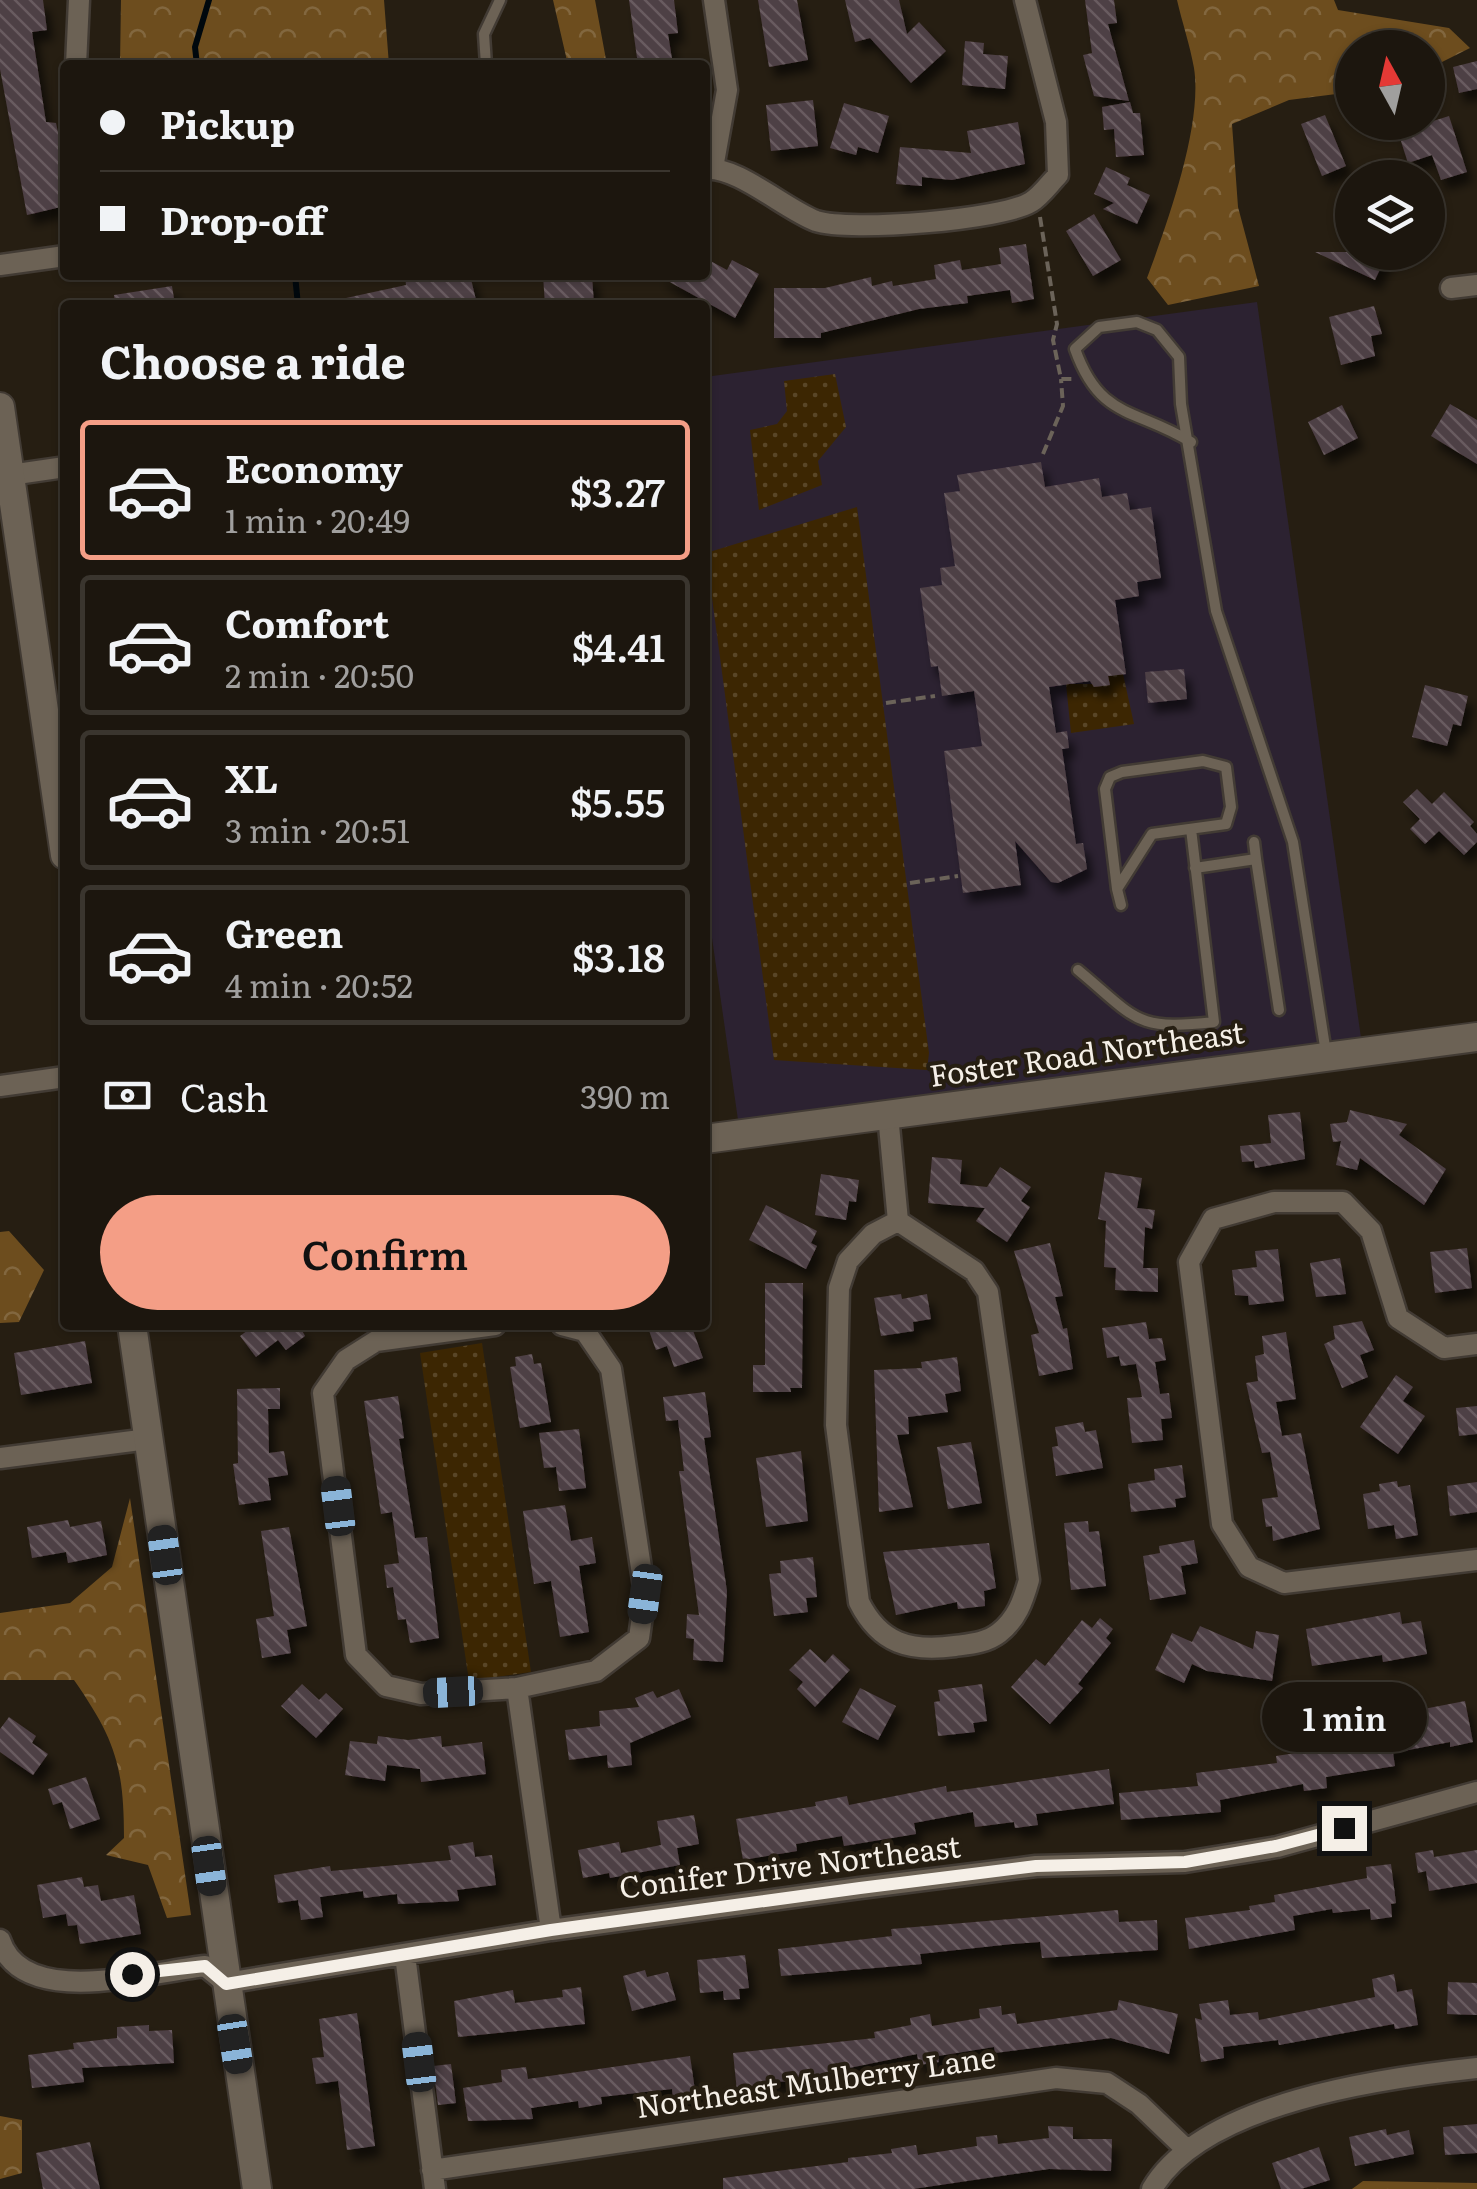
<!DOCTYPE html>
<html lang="en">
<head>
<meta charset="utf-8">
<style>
	body { margin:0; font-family:Literata,serif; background:#251f17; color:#f1f3f6; height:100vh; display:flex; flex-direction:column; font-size:38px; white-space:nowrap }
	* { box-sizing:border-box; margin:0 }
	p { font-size:32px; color:#a09f9e }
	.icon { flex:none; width:55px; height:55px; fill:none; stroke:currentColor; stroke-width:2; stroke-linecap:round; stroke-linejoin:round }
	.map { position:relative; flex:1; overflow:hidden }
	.panel { position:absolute; left:60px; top:300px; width:650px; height:1030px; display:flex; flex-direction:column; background:#1c160e; border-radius:10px; box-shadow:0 2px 8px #0004,0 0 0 2px #3a352e }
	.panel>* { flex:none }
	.banner { position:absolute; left:60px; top:60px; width:650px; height:220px; border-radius:10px; box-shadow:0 2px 8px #0004,0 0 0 2px #3a352e; display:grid; align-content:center; height:220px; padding:0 40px; background:#1c160e }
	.needle { width:65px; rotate:352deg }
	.fabs { position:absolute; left:1335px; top:30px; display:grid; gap:20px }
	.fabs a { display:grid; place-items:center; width:110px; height:110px; border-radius:50%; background:#1c160e; box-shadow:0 2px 8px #0004,0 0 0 2px #3a352e; font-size:50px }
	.end { position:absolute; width:45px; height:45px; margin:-22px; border:12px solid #f5efe7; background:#111; box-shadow:0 0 0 5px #111 }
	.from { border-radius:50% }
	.bubble { position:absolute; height:70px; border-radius:35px; background:#1c160e; box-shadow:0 2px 8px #0004,0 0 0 2px #3a352e; font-size:32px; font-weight:600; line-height:70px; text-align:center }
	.car { position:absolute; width:30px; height:60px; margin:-30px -15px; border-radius:12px; box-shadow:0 0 8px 2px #0007; background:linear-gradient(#222 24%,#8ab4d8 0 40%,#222 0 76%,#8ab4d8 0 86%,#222 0) }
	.banner b { display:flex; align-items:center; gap:35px; height:95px; font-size:38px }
	.banner b+b { border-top:2px solid #3a352e }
	.banner i { width:25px; height:25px; background:#f1f3f6 }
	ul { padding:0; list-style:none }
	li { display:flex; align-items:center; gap:30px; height:140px; margin:0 20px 15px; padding:0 20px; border:5px solid #3a352e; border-radius:10px }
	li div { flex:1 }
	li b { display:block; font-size:38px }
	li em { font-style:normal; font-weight:600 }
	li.active { border-color:#f49e86 }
	li>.icon { width:90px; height:90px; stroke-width:1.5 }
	h2 { padding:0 40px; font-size:45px; line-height:120px }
	.pay { display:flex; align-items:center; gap:25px; height:110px; padding:0 40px; font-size:38px }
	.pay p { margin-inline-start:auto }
	.button { display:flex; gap:20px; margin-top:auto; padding:20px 40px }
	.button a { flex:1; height:115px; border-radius:60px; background:#f49e86; color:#111; font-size:40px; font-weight:600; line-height:115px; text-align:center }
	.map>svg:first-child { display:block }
	.education { fill:#2c2231 }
	.grass { fill:url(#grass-dots) }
	.forest { fill:url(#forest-crowns) }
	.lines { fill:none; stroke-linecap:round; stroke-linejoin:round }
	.stream { stroke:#00080d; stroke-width:6 }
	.building { fill:url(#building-back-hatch); filter:url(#shadow) }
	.lane-casing { stroke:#423b34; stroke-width:15 }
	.street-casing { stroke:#423b34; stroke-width:25 }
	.secondary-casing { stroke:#423b34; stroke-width:32 }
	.path { stroke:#6b6359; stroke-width:4; stroke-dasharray:10 5; stroke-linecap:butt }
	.lane { stroke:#6c6255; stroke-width:10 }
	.street { stroke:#6c6255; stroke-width:20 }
	.secondary { stroke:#6c6255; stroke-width:28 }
	.route { stroke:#f5efe7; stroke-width:12 }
	.labels { text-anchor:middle; stroke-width:8; stroke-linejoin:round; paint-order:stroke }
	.street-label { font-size:30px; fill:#f5efe7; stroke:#261e12 }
</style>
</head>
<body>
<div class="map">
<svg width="1477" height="2189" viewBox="0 0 1477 2189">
	<defs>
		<pattern id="grass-dots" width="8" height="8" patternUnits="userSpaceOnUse" patternTransform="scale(2.5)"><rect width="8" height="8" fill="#3c2602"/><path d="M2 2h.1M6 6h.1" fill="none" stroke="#594627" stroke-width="1.8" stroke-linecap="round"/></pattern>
		<pattern id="forest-crowns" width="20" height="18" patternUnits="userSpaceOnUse" patternTransform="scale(2.5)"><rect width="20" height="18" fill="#6d4d1e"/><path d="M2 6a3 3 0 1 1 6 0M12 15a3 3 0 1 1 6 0" fill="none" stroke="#82673f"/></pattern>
		<pattern id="building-back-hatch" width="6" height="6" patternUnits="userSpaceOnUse" patternTransform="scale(2.5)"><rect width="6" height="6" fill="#4e3f45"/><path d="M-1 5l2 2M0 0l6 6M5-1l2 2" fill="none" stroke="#685b60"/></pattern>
		<filter id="shadow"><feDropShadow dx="6" dy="10" stdDeviation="5" flood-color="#0009"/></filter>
	</defs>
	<rect width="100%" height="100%" fill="#261e12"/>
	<path class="education" d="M1257 302 1363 1052 740 1134 705 889V377Z"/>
	<path class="grass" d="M835 374 846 427 818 461 822 485 759 510 750 430 777 424 787 411 784 381Z
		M857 507 929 1053 927 1070 774 1060 706 553Z
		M1123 674 1134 724 1071 733 1066 684H1109L1108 676Z
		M482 1343 531 1672 469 1681 420 1353Z"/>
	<path class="forest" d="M121 0H384L389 65H120Z
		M553 0H595L607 65H568Z
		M1177 0H1334L1338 10 1449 28 1470 48 1428 69V48H1352V92L1289 100 1232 124 1238 207 1259 286 1168 305 1147 278C1167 224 1203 125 1194 68 1190 45 1182 22 1177 0Z
		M9 1231 44 1270 19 1322 0 1323V1232Z
		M130 1498 191 1915 167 1918 148 1865 106 1855 124 1838C124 1766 115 1739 74 1680H0V1613L70 1603 112 1567Z
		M0 2116 22 2120V2173L0 2179Z
		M1363 2181 1477 2183V2189H1352Z"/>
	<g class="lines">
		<path class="stream" d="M197 65 195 47 209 0
			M295 275 298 305"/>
	</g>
	<path class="building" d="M0 0H43L47 30 32 32 46 122 56 123 65 166V206L27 215 0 69Z
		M629 0H674L678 33 668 34 673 65H638Z
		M758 0H797L808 60 769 67Z
		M845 0H899L907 34 919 22 946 51 911 83 870 38 855 42Z
		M1085 0H1114L1117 23 1108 24 1129 101 1094 96 1083 55 1092 53Z
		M965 41 984 43 983 54 1008 56 1005 89 962 85Z
		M1477 61V89L1459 93 1453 67Z
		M813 100 818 146 771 151 766 105Z
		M1130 102 1133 113H1140L1144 155 1116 157 1114 129 1104 130 1102 107Z
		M844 103 889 116 878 153 858 147 856 155 830 148Z
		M1325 115 1346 166 1322 176 1301 124Z
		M1449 116 1467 172 1441 180 1432 155 1408 163 1398 132Z
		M1018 122 1025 164 952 180 922 177V186L896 184 900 147 971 153 967 131Z
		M1106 167 1130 178 1127 185 1150 195 1137 224 1103 209 1114 203 1094 194Z
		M1094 214 1121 260 1093 276 1066 231Z
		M1026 244 1034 299 1012 303 1010 290 967 296 968 303 919 309 821 333V338H774V288H825L871 277 872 286 892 281 893 286 936 279 934 265 960 260 962 270 1001 264 999 248Z
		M1315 252H1388L1375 280Z
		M705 258 727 270 732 260 759 274 735 318 657 275H705Z
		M405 275H470L476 300 471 305H440L439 299 347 305 346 298 406 285Z
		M543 275H592L594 305H545Z
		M172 286 175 305H115L114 295Z
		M1374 306 1382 334 1371 336 1375 356 1341 365 1329 317Z
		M1450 404 1477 420V464L1431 436Z
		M1342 405 1358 438 1324 455 1308 422Z
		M1041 462 1045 487 1099 478 1102 497 1127 493 1130 510 1151 507 1161 578 1137 582 1139 596 1115 600 1126 674 1108 676 1110 685 1094 687 1090 681 1049 687 1056 733 1067 731 1069 748 1062 749 1076 844 1083 843 1087 869 1058 883 1051 882 1015 841 1021 885 963 893 944 751 982 746 974 691 942 696 938 666 931 667 920 588 942 585 940 568 955 566 944 493 960 491 957 475Z
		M1184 669 1187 699 1148 703 1145 672Z
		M1425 685 1468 696 1461 726 1453 724 1447 746 1412 737Z
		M1417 789 1432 804 1444 792 1474 822 1470 826 1477 834V842L1464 855 1439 831 1425 844 1410 829 1420 819 1403 802Z
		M1350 1110 1407 1124 1399 1135 1446 1169 1424 1205 1360 1158 1357 1170 1336 1165 1341 1141 1333 1142 1330 1124 1347 1122Z
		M1300 1112 1305 1159 1255 1168 1254 1161 1242 1162 1240 1146 1271 1143 1268 1115Z
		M932 1157 962 1160 960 1184 987 1187 1000 1167 1031 1187 1021 1201 1030 1207 1007 1242 976 1221 985 1208 928 1203Z
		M1105 1172 1142 1178 1137 1208 1155 1210 1152 1229 1145 1227 1143 1268H1158V1292L1115 1290 1116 1268 1104 1267 1106 1221 1098 1219Z
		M821 1174 859 1180 856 1202 849 1201 846 1220 815 1215Z
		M766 1205 817 1231 811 1243 817 1246 806 1269 749 1240Z
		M1050 1243 1063 1296 1055 1297 1063 1329 1067 1328 1073 1369 1039 1376 1031 1335 1039 1333 1014 1251Z
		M1467 1248 1472 1288 1435 1293 1430 1252Z
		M1278 1249 1284 1301 1249 1305 1248 1296 1235 1295 1232 1270 1257 1267 1255 1251Z
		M1340 1258 1346 1294 1316 1297 1310 1263Z
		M765 1283H803L802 1388H790L791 1392H753V1365H765Z
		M901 1294 902 1299 927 1294 931 1319 913 1322 914 1331 881 1336 874 1298Z
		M1362 1321 1374 1350 1360 1355 1368 1377 1342 1388 1324 1344 1335 1339 1333 1326Z
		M1146 1322 1149 1339 1162 1338 1166 1360 1155 1362 1160 1394 1169 1393 1172 1418 1161 1419 1163 1440 1132 1443 1127 1398 1142 1397 1136 1364 1121 1366 1119 1356 1107 1358 1102 1328Z
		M255 1325H299L305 1336 286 1350 278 1340 256 1357 240 1336Z
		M647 1325H691L703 1358 674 1367 667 1346 656 1350Z
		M1286 1332 1296 1399 1276 1402 1282 1436 1301 1433 1320 1529 1273 1541 1272 1526 1266 1527 1262 1499 1278 1497 1270 1452 1262 1453 1246 1383 1258 1381 1255 1356 1264 1354 1262 1336Z
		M85 1341 92 1383 21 1395 14 1353Z
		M532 1354 534 1364 541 1363 551 1422 520 1428 510 1367 516 1366 515 1357Z
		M957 1357 961 1391 945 1394 948 1412 908 1417 909 1434 897 1435 913 1507 879 1512 874 1370 922 1368 921 1362Z
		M1396 1375 1413 1387 1403 1401 1425 1416 1398 1454 1360 1427Z
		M280 1388V1409H268L269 1453 284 1451 288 1475 268 1478 271 1500 239 1505 233 1464 238 1463 237 1389Z
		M705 1392 711 1437 704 1438 727 1591 723 1662 693 1660 694 1639 686 1638 687 1614 699 1615 679 1471H684L678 1420 666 1421 663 1397Z
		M398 1396 404 1438 399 1439 415 1538 427 1537 439 1638 410 1643 406 1619 398 1620 393 1587 387 1588 384 1565 399 1563 392 1512 381 1514 364 1401Z
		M1477 1406V1434L1459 1436 1456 1408Z
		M1083 1422 1085 1432 1096 1430 1103 1468 1056 1476 1052 1447 1058 1446 1055 1427Z
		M579 1429 586 1488 559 1491 556 1467 544 1468 539 1433Z
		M971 1442 982 1503 948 1509 937 1447Z
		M801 1451 808 1521 766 1527 756 1458Z
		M1182 1465 1186 1497 1175 1499 1176 1507 1131 1512 1128 1484 1155 1480 1154 1469Z
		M1397 1481 1398 1487 1410 1485 1418 1535 1396 1539 1394 1525 1368 1529 1363 1494 1380 1491 1379 1484Z
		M1477 1482V1512L1450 1516 1447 1486Z
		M565 1505 571 1541 592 1537 596 1563 579 1566 589 1632 560 1637 551 1581 534 1584 523 1511Z
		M68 1520 70 1527 101 1521 107 1555 68 1563 66 1552 32 1558 27 1527Z
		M1088 1521 1089 1532 1099 1531 1106 1586 1071 1590 1064 1523Z
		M289 1527 307 1626 287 1630 291 1653 262 1658 256 1619 274 1616 261 1531Z
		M1194 1540 1198 1563 1181 1566 1186 1594 1150 1600 1143 1556 1160 1553 1159 1546Z
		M989 1543 996 1588 984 1591 985 1606 958 1609 957 1602 896 1615 883 1552Z
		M813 1557 817 1597 806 1598 808 1612 774 1616 769 1574 781 1573 780 1561Z
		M1400 1612 1402 1624 1421 1621 1427 1654 1383 1662 1382 1655 1312 1666 1306 1629Z
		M1100 1618 1113 1629 1106 1638 1111 1643 1078 1684 1083 1688 1050 1724 1011 1687 1036 1659 1045 1666 1082 1620 1092 1628Z
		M1200 1626 1253 1649 1256 1631 1279 1635 1272 1681 1207 1671 1192 1664 1184 1683 1155 1670 1172 1633 1192 1642Z
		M810 1649 825 1663 833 1654 850 1670 815 1707 797 1689 803 1682 789 1670Z
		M302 1684 319 1700 326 1693 343 1709 316 1738 281 1706Z
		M982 1684 987 1721 973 1723 975 1732 938 1736 934 1702 940 1701 938 1690Z
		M860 1688 896 1706 878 1740 842 1722Z
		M679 1689 691 1717 630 1743 632 1765 608 1768 607 1755 569 1760 565 1730 600 1726 599 1711 639 1707 635 1698 653 1691 657 1698Z
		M1465 1701 1473 1742 1450 1747V1742L1393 1753 1395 1766 1326 1777 1327 1788 1304 1791 1303 1784 1220 1800 1221 1812 1121 1820 1119 1793 1198 1786 1196 1773 1277 1763 1276 1756 1335 1747 1333 1736 1364 1731 1365 1741 1408 1735 1403 1713Z
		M9 1717 36 1736 32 1743 48 1754 33 1775 0 1752V1729Z
		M378 1736 408 1740 441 1736 442 1747 482 1742 486 1774 421 1782 420 1769 387 1765 385 1781 345 1775 350 1741 377 1744Z
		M1109 1769 1114 1804 1036 1814 1038 1825 1015 1828 1014 1822 975 1827 973 1812 914 1823 916 1834 844 1846 842 1836 796 1844 797 1851 743 1860 736 1819 816 1806 815 1802 847 1796 849 1805 946 1786 947 1792Z
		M86 1777 100 1819 70 1829 62 1802 53 1805 48 1789Z
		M694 1815 699 1844 677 1848 680 1865 610 1878 609 1873 583 1878 578 1850 619 1842 621 1853 661 1845 657 1821Z
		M473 1842 475 1857 492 1855 496 1885 457 1890 459 1901 398 1904 397 1894 364 1898 363 1891 320 1897 323 1917 301 1920 298 1900 278 1903 274 1875 330 1866 331 1871 451 1860 448 1846Z
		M1433 1850 1434 1857 1477 1850V1883L1429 1891 1426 1871 1418 1873 1415 1853Z
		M1391 1864 1396 1903 1391 1904 1392 1917 1371 1920 1370 1909 1333 1913 1332 1909 1293 1916 1295 1930 1189 1949 1185 1918 1250 1910 1249 1906 1275 1902 1274 1895 1367 1878 1366 1867Z
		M82 1877 84 1887 98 1885 101 1901 134 1895 141 1934 80 1944 77 1925 68 1926 66 1914 43 1918 37 1885Z
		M1118 1910 1119 1922 1157 1920 1158 1950 1042 1958 1040 1942 1012 1944 920 1954 922 1964 781 1976 778 1949 892 1936 891 1929Z
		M745 1955 749 1988 739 1989 740 1999 724 2000 723 1991 700 1993 697 1960Z
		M645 1970 647 1977 668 1972 676 2000 632 2011 623 1976Z
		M1394 1974 1397 1992 1412 1989 1418 2025 1395 2029 1394 2024 1279 2045 1278 2040 1223 2047 1224 2058 1201 2062 1195 2018 1202 2020 1199 2004 1228 2000 1230 2015 1258 2012 1259 2020 1375 1997 1372 1979Z
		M1448 1982 1477 1983V2015L1447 2014Z
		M581 1987 585 2024 458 2037 454 2001 513 1990 515 2003 563 1997 562 1990Z
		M1119 2000 1178 2014 1169 2054 1111 2038 995 2053 994 2047 938 2056 939 2062 919 2065 917 2054 820 2074V2081L758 2082 759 2089 737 2091 733 2053 875 2038 874 2032 911 2025 910 2018 930 2014 932 2026 980 2018 979 2009 1001 2006 1002 2015 1015 2013 1017 2024 1117 2010Z
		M357 2013 375 2146 347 2150 338 2081 316 2084 312 2058 324 2057 319 2019Z
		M149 2025V2031L172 2030 174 2063 82 2068 84 2082 32 2088 28 2055 74 2049 73 2043 117 2038V2027Z
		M690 2056 696 2097 673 2100 672 2089 601 2097 602 2104 579 2108 578 2101 531 2108 533 2119 468 2121 463 2088 502 2082 501 2070 526 2067 528 2079Z
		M451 2064 456 2103 438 2105 433 2066Z
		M1477 2124V2153L1445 2155 1443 2127Z
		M1048 2126 1073 2127V2139H1112L1111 2171 1049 2169 913 2189H723V2178L848 2162V2158L892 2153 891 2149 916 2145 918 2155 977 2146 976 2137 997 2135 998 2144 1049 2138Z
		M1386 2129 1387 2135 1409 2130 1414 2154 1355 2166 1349 2137Z
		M90 2142 100 2189H43L36 2153Z
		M1319 2147 1330 2180 1301 2189H1281L1272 2163Z"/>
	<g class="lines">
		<g class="lane-casing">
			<path id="lane" d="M486 65 484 34 500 0
				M1191 442C1136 408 1100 420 1075 349L1099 327 1137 322 1157 330 1179 357 1181 404 1216 611 1293 842 1326 1053
				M1254 842 1256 859
				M1195 868 1256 859 1279 1010
				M1117 889 1152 834 1226 824 1231 807 1226 767 1203 761 1122 772 1110 777 1105 789 1117 889 1121 905
				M1078 970C1137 1019 1134 1031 1214 1022L1191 829"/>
		</g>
		<g class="street-casing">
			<path id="street" d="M76 65 79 0
				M713 168 727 90 714 0
				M705 169C736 165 786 210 816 221 850 232 1002 220 1031 202 1041 196 1050 183 1058 175L1056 122 1025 0
				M0 265 65 256
				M1451 288 1477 285
				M10 475 65 467
				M0 1086 65 1077
				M888 1115 898 1221 873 1234 848 1261 839 1288 836 1425 859 1602C880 1644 910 1652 955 1646 970 1644 986 1643 999 1633 1017 1619 1023 1601 1029 1580L988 1292 974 1271 898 1221
				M495 1325 376 1341 346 1360 323 1393 356 1655 386 1686 421 1694 517 1688 596 1671 639 1638 645 1594 611 1369 585 1331 562 1325
				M1477 1344 1444 1348 1398 1318 1371 1231 1343 1202H1274L1213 1219 1189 1262 1222 1524 1249 1567 1284 1583 1477 1560
				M0 1458 148 1439
				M517 1688 551 1930
				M0 1940C22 2010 149 1972 205 1966L226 1983 551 1930 860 1888 1036 1866 1185 1862 1277 1847 1477 1792
				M405 1955 435 2189
				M432 2170 1056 2078 1107 2083 1139 2104 1186 2149
				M1152 2189C1203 2102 1384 2078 1477 2068"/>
		</g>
		<g class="secondary-casing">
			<path id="secondary" d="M0 407 65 855
				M705 1139 1477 1037
				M132 1325 257 2189"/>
		</g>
		<path class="path" d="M1040 217 1057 324 1053 340 1061 379H1072
			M1043 454 1063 406 1061 379
			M886 703 935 696
			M910 883 958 876"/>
		<use href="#lane" class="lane"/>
		<use href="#street" class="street"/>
		<use href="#secondary" class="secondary"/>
	</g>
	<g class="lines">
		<path class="route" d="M132 1974 205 1966 226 1984 551 1930 860 1888 1036 1866 1185 1862 1276 1846 1344 1828"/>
	</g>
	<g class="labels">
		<g class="street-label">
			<text transform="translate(1087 1055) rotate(-8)" y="10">Foster Road Northeast</text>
			<text transform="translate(790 1868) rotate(-7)" y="10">Conifer Drive Northeast</text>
			<text transform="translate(816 2083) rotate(-8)" y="10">Northeast Mulberry Lane</text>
		</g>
	</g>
</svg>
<div class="fabs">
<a><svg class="needle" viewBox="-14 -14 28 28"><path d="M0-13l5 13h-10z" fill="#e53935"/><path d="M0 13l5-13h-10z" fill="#a09f9e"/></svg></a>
<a><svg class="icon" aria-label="layers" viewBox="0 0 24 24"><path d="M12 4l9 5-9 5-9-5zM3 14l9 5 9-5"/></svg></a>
</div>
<i class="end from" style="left:132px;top:1974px"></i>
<i class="end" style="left:1344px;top:1828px"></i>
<div class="bubble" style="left:1262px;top:1682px;width:165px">1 min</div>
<i class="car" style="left:338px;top:1506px;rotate:353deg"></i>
<i class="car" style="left:165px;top:1555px;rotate:352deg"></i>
<i class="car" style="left:645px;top:1594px;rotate:188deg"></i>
<i class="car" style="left:453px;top:1692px;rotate:267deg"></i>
<i class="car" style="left:209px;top:1866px;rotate:172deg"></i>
<i class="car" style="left:235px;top:2044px;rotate:171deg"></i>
<i class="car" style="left:419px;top:2062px;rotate:353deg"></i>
<div class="banner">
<b><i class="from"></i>Pickup</b>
<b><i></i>Drop-off</b>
</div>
<section class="panel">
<h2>Choose a ride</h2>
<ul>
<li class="active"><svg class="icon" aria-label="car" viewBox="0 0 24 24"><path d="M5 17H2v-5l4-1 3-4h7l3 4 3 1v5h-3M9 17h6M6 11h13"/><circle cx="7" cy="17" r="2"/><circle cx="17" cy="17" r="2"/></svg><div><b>Economy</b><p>1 min · 20:49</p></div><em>$3.27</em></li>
<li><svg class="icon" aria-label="car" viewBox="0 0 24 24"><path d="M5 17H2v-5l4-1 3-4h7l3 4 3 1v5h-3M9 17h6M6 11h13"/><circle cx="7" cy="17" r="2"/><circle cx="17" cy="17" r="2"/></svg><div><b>Comfort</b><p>2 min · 20:50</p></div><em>$4.41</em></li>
<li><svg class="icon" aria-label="car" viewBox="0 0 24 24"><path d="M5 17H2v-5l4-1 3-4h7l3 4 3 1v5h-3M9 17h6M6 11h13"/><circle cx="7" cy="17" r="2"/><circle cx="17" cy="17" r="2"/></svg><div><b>XL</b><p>3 min · 20:51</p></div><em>$5.55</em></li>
<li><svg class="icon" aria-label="car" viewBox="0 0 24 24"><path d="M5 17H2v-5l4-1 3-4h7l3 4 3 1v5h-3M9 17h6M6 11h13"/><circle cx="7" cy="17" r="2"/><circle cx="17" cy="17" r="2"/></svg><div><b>Green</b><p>4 min · 20:52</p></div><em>$3.18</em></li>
</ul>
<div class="pay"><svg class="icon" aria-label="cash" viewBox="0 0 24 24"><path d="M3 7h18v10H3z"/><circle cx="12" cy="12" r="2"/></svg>Cash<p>390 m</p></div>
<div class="button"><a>Confirm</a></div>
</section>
</div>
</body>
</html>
